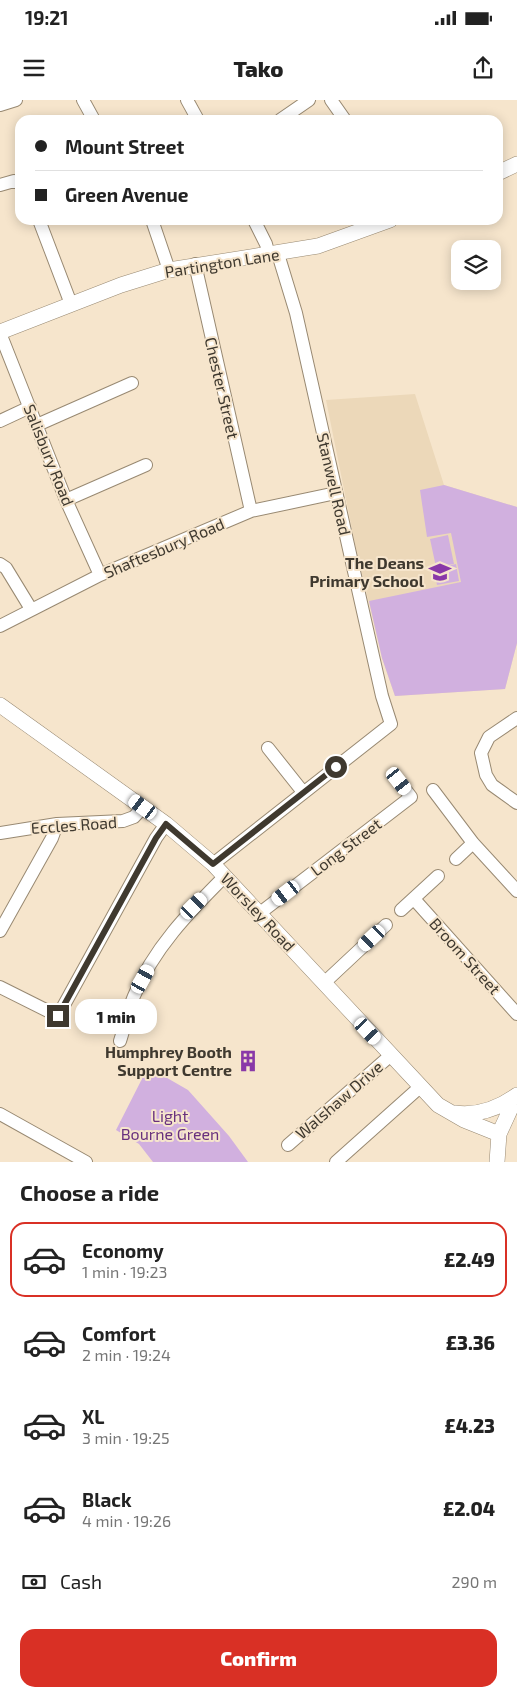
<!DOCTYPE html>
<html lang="en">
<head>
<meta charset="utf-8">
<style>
	body { margin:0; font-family:"Exo 2",sans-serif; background:#f6f6f6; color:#222; height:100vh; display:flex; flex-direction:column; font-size:19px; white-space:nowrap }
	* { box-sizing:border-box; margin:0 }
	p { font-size:16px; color:#767676 }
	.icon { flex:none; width:28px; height:28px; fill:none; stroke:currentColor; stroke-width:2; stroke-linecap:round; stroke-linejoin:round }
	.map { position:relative; height:1062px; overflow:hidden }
	.panel { display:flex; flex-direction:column; background:#fff; flex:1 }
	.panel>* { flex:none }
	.guide { position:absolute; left:15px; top:15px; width:488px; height:110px; border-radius:15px; box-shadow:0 2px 12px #0003; display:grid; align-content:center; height:110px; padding:0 20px; background:#fff }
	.controls { position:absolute; left:451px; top:140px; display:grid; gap:10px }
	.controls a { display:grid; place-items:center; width:50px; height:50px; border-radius:10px; background:#fff; box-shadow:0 2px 12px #0003; font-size:25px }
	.end { position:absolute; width:22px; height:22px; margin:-11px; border:6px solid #3f392f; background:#fff; box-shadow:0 0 0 2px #fff }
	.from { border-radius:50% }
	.bubble { position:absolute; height:35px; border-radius:15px; background:#fff; box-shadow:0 2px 12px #0003; font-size:16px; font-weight:800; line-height:35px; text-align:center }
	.car { position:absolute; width:15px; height:30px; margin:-15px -8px; border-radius:6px; box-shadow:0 0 4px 1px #0007; background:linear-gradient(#fff 24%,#345 0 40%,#fff 0 76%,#345 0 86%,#fff 0) }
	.guide b { display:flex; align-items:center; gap:18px; height:48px; font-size:19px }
	.guide b+b { border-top:1px solid #e0e0e0 }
	.guide i { width:12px; height:12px; background:#222 }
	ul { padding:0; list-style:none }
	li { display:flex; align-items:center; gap:15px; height:75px; margin:0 10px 8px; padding:0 10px; border:2px solid transparent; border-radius:15px }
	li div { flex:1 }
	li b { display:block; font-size:19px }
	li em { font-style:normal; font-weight:800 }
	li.active { border-color:#d93025 }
	li>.icon { width:45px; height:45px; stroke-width:1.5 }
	h2 { padding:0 20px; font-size:22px; line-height:60px }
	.pay { display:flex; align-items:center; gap:12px; height:55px; padding:0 20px; font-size:19px }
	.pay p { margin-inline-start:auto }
	.button { display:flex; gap:10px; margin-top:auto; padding:10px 20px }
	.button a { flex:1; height:58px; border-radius:15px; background:#d93025; color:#fff; font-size:20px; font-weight:800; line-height:58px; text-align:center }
	.status { display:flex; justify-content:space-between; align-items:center; height:35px; padding:0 25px; background:#fff; direction:ltr }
	.status svg { height:14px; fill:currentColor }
	header { display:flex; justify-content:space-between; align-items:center; height:65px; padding:0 20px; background:#fff; font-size:22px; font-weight:800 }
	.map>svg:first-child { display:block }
	.built { fill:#ecd8b9 }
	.green { fill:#d1b0df }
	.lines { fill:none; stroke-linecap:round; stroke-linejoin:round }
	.minor-casing { stroke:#988972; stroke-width:14 }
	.major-casing { stroke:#988972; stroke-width:16 }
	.minor { stroke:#fff; stroke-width:12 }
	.major { stroke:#fff; stroke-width:15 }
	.route { stroke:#3f392f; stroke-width:6 }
	.labels { text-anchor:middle; stroke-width:4; stroke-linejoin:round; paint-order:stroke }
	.street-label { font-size:16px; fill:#3f392f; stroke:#f6e5cc }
	.poi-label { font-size:16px; font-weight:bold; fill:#3f392f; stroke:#f6e5cc; text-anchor:end }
	.park-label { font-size:16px; fill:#68307e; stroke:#f6e5cc }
</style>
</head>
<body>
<div class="status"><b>19:21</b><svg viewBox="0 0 49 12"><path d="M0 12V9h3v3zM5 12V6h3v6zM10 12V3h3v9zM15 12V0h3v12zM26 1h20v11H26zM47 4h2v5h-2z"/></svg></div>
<header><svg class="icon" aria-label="menu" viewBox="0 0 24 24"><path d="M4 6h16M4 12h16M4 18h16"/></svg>Tako<svg class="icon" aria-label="share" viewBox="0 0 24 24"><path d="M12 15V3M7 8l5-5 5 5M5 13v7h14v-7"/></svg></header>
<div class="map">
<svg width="517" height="1062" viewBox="0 0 517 1062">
	<rect width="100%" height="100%" fill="#f6e5cc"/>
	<path class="built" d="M415 294 444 385 517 407V543L505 589 395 596 382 558 355 444 326 300Z"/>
	<path class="green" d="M444 385 517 407V543L505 589 395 596 382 558 369 501 461 482 451 433 427 437 420 390Z
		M448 435 454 464 436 467 430 439Z
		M456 464 459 481 437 485 434 469Z
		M148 967 188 990 229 1036 248 1062H153L139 1044 116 1030Z"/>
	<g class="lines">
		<g class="minor-casing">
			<path id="minor" d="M83 0 94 20
				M187 0 198 20
				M331 0 345 20
				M0 5 16 0
				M280 20 309 0
				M0 85 14 81 20 83
				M39 120 71 204
				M152 120 169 170
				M254 120 266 144 269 155
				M195 164 251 411
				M0 233 66 400 100 475
				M0 321 30 307
				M37 325 132 283
				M66 400 146 365
				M0 464 6 468 31 509
				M0 526 100 475 251 411 336 393
				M517 618 489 637 481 653 486 675 492 685 517 703
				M268 648 303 692
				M433 690 473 743 517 791
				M0 733 57 724 123 721 134 717 143 707
				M456 759 473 743
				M213 764 391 624 382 596 296 213 278 154
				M414 799 517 914
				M401 810 438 776
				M260 813 411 697 395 676
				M0 831 52 738 57 724
				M324 883 386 825
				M0 887 58 916 156 738 166 724
				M120 941C125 926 128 910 134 896 153 849 189 812 225 776
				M0 1014 86 1062
				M288 1045 391 955
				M336 1062 420 987"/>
		</g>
		<g class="major-casing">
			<path id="major" d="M498 73 517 64
				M0 232 121 185 169 170 318 146 390 120
				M0 605 166 724 213 764 438 1005 464 1020 499 1034
				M455 1013C478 1016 499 1008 517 995
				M497 1062 499 1034 516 997"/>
		</g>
		<use href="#minor" class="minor"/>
		<use href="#major" class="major"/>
	</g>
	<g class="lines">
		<path class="route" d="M58 916 156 738 166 724 213 764 336 667"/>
	</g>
	<defs>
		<g id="school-bare" transform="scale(1.725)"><path d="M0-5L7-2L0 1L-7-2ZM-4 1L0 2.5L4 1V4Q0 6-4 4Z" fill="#8938a8" stroke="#f6e5cc" stroke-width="2.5" paint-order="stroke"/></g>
		<g id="building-bare" transform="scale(1.725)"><path d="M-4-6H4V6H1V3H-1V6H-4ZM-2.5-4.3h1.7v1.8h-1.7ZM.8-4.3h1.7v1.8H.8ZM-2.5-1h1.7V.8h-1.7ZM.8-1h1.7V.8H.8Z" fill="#8938a8" stroke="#f6e5cc" stroke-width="2.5" paint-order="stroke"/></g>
	</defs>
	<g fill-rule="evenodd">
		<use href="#school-bare" x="440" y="472"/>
		<use href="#building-bare" x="248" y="961"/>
	</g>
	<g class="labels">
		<g class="street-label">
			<text transform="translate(222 163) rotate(-9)" y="6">Partington Lane</text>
			<text transform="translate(222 288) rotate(77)" y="6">Chester Street</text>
			<text transform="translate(49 355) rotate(68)" y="6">Salisbury Road</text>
			<text transform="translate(334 384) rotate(77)" y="6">Stanwell Road</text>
			<text transform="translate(164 448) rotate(-23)" y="6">Shaftesbury Road</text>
			<text transform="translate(74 725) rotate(-4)" y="6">Eccles Road</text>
			<text transform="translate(346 747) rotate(-37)" y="6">Long Street</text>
			<text transform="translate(258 812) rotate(47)" y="6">Worsley Road</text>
			<text transform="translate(465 856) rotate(48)" y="6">Broom Street</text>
			<text transform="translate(339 1000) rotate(-41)" y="6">Walshaw Drive</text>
		</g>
		<g class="poi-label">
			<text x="424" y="469">The Deans<tspan x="424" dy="18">Primary School</tspan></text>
			<text x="232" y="958">Humphrey Booth<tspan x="232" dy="18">Support Centre</tspan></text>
		</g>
		<g class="park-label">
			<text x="170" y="1022">Light<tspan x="170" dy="18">Bourne Green</tspan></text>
		</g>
	</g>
</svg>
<div class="controls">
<a><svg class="icon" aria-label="layers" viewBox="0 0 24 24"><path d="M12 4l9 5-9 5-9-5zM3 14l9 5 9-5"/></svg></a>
</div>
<i class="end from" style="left:336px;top:667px"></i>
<i class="end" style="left:58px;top:916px"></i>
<div class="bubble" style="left:75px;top:899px;width:82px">1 min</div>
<i class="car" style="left:399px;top:681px;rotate:142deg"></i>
<i class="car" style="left:143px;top:707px;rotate:306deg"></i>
<i class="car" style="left:286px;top:793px;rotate:233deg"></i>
<i class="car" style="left:194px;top:806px;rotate:45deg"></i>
<i class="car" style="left:372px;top:838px;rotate:227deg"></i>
<i class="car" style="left:143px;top:879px;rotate:29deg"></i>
<i class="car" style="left:368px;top:931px;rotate:137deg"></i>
<div class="guide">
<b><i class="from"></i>Mount Street</b>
<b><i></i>Green Avenue</b>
</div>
</div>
<section class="panel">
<h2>Choose a ride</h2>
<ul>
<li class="active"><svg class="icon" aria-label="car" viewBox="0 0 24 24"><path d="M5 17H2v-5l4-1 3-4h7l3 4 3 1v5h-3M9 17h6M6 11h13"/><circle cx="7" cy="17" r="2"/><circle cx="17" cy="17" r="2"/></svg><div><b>Economy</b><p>1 min · 19:23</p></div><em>£2.49</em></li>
<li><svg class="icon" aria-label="car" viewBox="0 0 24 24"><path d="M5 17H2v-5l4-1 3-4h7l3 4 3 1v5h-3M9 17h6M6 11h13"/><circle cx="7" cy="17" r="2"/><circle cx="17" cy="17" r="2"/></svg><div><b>Comfort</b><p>2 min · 19:24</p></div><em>£3.36</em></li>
<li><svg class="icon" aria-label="car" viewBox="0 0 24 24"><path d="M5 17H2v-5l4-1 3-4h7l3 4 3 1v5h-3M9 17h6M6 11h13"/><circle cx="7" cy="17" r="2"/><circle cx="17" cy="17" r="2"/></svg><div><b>XL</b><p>3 min · 19:25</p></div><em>£4.23</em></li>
<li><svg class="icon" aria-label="car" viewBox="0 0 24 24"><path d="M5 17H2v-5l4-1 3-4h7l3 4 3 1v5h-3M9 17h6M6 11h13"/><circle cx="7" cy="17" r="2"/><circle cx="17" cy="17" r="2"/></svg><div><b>Black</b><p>4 min · 19:26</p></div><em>£2.04</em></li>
</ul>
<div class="pay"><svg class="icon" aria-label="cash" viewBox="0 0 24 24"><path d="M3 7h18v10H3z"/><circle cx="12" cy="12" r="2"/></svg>Cash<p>290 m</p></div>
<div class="button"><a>Confirm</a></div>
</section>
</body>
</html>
